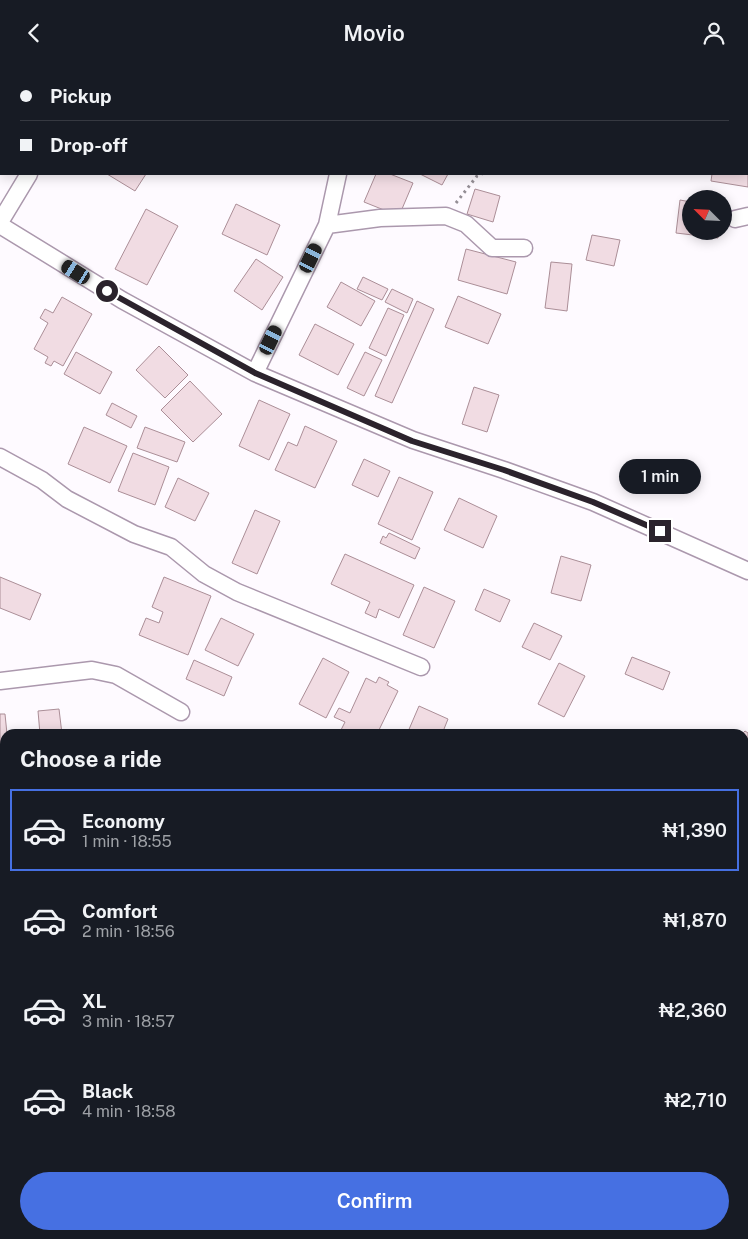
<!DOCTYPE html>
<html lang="en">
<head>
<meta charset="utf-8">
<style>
	body { margin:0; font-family:"Public Sans",sans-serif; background:#20242c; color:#f1f3f6; height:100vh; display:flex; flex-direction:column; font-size:19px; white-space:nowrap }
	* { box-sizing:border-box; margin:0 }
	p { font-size:16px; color:#9ea1a6 }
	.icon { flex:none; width:28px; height:28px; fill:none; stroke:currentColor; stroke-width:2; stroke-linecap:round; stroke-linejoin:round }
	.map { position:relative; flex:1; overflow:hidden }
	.panel { position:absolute; left:0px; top:664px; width:749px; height:511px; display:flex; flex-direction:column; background:#171b24; border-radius:15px 15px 0 0; box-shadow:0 2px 12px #0003 }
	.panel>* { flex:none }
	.top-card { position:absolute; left:0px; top:0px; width:749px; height:110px; box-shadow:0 2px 12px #0003; display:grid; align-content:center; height:110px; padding:0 20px; background:#171b24 }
	.needle { width:32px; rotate:294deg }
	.controls { position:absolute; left:682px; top:125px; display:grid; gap:10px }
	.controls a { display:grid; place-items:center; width:50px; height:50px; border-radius:50%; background:#171b24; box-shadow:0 2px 12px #0003; font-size:25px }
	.end { position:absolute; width:22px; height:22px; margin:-11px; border:6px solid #2b232c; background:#fff; box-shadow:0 0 0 2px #fff }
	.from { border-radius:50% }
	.bubble { position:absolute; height:35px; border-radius:18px; background:#171b24; box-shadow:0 2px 12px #0003; font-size:16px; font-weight:600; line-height:35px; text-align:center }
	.car { position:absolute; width:15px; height:30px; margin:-15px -8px; border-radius:6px; box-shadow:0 0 4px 1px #0007; background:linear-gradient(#222 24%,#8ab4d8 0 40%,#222 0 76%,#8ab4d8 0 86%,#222 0) }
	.top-card b { display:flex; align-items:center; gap:18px; height:48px; font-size:19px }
	.top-card b+b { border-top:1px solid #363941 }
	.top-card i { width:12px; height:12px; background:#f1f3f6 }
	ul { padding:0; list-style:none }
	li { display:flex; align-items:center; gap:15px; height:82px; margin:0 10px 8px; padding:0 10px; border:2px solid transparent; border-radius:0px }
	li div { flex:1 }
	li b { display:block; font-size:19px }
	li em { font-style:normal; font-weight:600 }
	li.on { border-color:#4670e2 }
	li>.icon { width:45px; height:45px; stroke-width:1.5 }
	h2 { padding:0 20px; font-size:22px; line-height:60px }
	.button { display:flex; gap:10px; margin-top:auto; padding:10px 20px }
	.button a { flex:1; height:58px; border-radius:30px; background:#4670e2; color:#fff; font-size:20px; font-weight:600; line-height:58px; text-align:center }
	header { display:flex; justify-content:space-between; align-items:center; height:65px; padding:0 20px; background:#171b24; font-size:22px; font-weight:600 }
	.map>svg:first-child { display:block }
	.building { fill:#f1dce3; stroke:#ab8e97 }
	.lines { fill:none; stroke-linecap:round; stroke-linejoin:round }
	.street-casing { stroke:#ab98ad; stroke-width:19 }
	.path { stroke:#958f96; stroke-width:3; stroke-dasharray:2.5 4; stroke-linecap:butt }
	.street { stroke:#fff; stroke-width:16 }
	.route { stroke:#2b232c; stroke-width:6 }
</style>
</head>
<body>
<header><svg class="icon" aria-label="back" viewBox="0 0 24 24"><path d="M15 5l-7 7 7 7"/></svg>Movio<svg class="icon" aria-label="person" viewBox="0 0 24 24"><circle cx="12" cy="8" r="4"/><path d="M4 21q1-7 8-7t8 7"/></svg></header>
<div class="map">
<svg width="748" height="1174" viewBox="0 0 748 1174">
	<rect width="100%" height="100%" fill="#fefaff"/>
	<path class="building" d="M748 88V122L711 116 712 109H748Z
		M107 109H146L135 126Z
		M376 109H390L413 118 399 151 364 137Z
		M420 109H448L442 120Z
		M475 124 500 131 493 157 467 149Z
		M680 135 691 137V166H719L718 173 676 168Z
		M236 139 280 160 267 190 222 169Z
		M146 144 178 161 147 220 115 204Z
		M592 170 620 175 614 201 586 195Z
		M466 184 516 197 507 229 458 215Z
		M256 194 283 212 262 245 234 226Z
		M551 197 572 199 567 246 545 243Z
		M363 212 388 224 382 235 357 224Z
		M341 217 375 236 361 261 327 242Z
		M392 224 413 234 407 248 385 237Z
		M458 231 501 249 488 279 445 262Z
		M62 232 92 249 63 301 54 296 51 301 45 298 48 292 34 284 48 258 40 253 45 244 53 248Z
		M417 236 434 244 392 338 375 331Z
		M388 243 404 250 386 291 369 283Z
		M315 259 354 279 338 310 299 290Z
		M159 281 188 310 165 333 136 305Z
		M76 287 112 307 100 329 64 309Z
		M365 287 382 295 364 331 347 323Z
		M190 316 222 349 193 377 161 345Z
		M474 322 499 330 487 367 462 359Z
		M259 335 290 349 269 395 239 381Z
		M112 338 137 351 131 363 106 350Z
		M305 361 337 376 315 423 275 405 288 377 297 381Z
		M84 362 127 381 110 418 68 399Z
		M145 362 185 377 177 397 137 383Z
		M133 388 169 402 155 440 118 426Z
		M364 394 390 406 378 432 352 420Z
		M399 412 433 427 412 475 378 459Z
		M178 413 209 428 195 456 165 442Z
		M459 433 497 451 483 483 444 465Z
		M255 445 280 456 257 509 232 498Z
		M389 468 420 483 415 494 380 478 383 471 386 473Z
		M345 489 414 520 399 553 379 544 376 553 365 548 370 537 331 519Z
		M561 491 591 500 581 536 551 528Z
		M0 512 41 529 30 555 0 543Z
		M164 512 211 531 188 590 139 570 146 553 159 558 163 547 152 542Z
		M424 522 455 536 434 583 403 570Z
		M484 524 510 535 500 557 475 545Z
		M221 553 254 569 238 601 205 585Z
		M534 558 562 571 550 595 522 582Z
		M632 592 670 607 663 625 625 609Z
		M323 593 349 607 326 653 299 639Z
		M194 595 232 612 224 631 186 614Z
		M559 598 585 611 564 652 538 639Z
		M379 612 389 617 387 620 398 626 377 669H339L345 657 334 652 339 643 350 648 366 613 376 618Z
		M419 641 448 654 442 669H407Z
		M59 644 62 669H40L38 646Z
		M0 649H5L7 669H5V723H0Z
		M745 666 748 668V732L744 738V669H742Z
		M5 775V813L0 815V777Z
		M5 1075V1098L0 1100V1076Z
		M5 1114V1145L0 1147V1115Z
		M744 1122H748V1150H744Z
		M243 1170H277L279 1174H244Z
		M302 1170H368L370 1174H302L301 1171Z
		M520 1170H554V1171L547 1174H522Z
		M578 1170H619L620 1174H579Z
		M696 1170H707L708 1174H683Z"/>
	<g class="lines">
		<g class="street-casing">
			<path id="street" d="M95 1 96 0
				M376 1 377 0
				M735 154 748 151
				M0 157 29 109
				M0 160 122 235 255 308 413 375 504 405 593 437 748 506
				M327 160 380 153 446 151 466 159 492 183H524
				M255 308 327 160 338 109
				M0 392 42 415 67 434 134 469 171 482 204 509 237 527 421 602
				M0 616 92 605 116 610 181 647
				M0 999 5 1014
				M0 1052 5 1051
				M69 1170 71 1174
				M407 1174 415 1170"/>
		</g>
		<path class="path" d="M456 138 477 111 482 109
			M744 982 748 979
			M744 1018 748 1020"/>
		<use href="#street" class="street"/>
	</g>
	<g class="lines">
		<path class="route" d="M107 226 255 308 412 376 504 405 593 437 660 466"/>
	</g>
</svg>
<div class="controls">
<a><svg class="needle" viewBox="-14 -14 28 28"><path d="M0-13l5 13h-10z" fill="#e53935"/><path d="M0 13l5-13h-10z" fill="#9ea1a6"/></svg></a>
</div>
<i class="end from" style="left:107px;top:226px"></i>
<i class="end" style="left:660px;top:466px"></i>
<div class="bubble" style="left:619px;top:394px;width:82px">1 min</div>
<i class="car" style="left:311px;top:193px;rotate:26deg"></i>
<i class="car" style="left:76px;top:207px;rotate:302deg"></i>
<i class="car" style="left:271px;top:275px;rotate:26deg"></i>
<div class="top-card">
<b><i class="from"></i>Pickup</b>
<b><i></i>Drop-off</b>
</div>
<section class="panel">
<h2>Choose a ride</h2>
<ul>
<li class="on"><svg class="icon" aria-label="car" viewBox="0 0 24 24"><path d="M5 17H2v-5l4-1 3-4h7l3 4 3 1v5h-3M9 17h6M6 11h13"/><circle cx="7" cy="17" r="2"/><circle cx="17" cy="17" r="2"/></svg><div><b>Economy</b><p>1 min · 18:55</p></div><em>₦1,390</em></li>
<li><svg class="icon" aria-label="car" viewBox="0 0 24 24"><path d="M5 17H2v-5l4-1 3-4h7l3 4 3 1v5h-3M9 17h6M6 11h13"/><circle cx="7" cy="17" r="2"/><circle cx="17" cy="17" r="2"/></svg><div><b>Comfort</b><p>2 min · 18:56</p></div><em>₦1,870</em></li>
<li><svg class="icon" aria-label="car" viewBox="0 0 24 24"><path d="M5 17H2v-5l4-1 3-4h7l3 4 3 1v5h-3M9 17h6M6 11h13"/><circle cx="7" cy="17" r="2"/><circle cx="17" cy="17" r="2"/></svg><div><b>XL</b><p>3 min · 18:57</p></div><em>₦2,360</em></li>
<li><svg class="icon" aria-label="car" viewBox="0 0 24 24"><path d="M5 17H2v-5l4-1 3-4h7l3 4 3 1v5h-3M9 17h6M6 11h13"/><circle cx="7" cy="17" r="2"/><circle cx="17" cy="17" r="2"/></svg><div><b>Black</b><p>4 min · 18:58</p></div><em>₦2,710</em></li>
</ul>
<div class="button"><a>Confirm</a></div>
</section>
</div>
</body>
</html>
